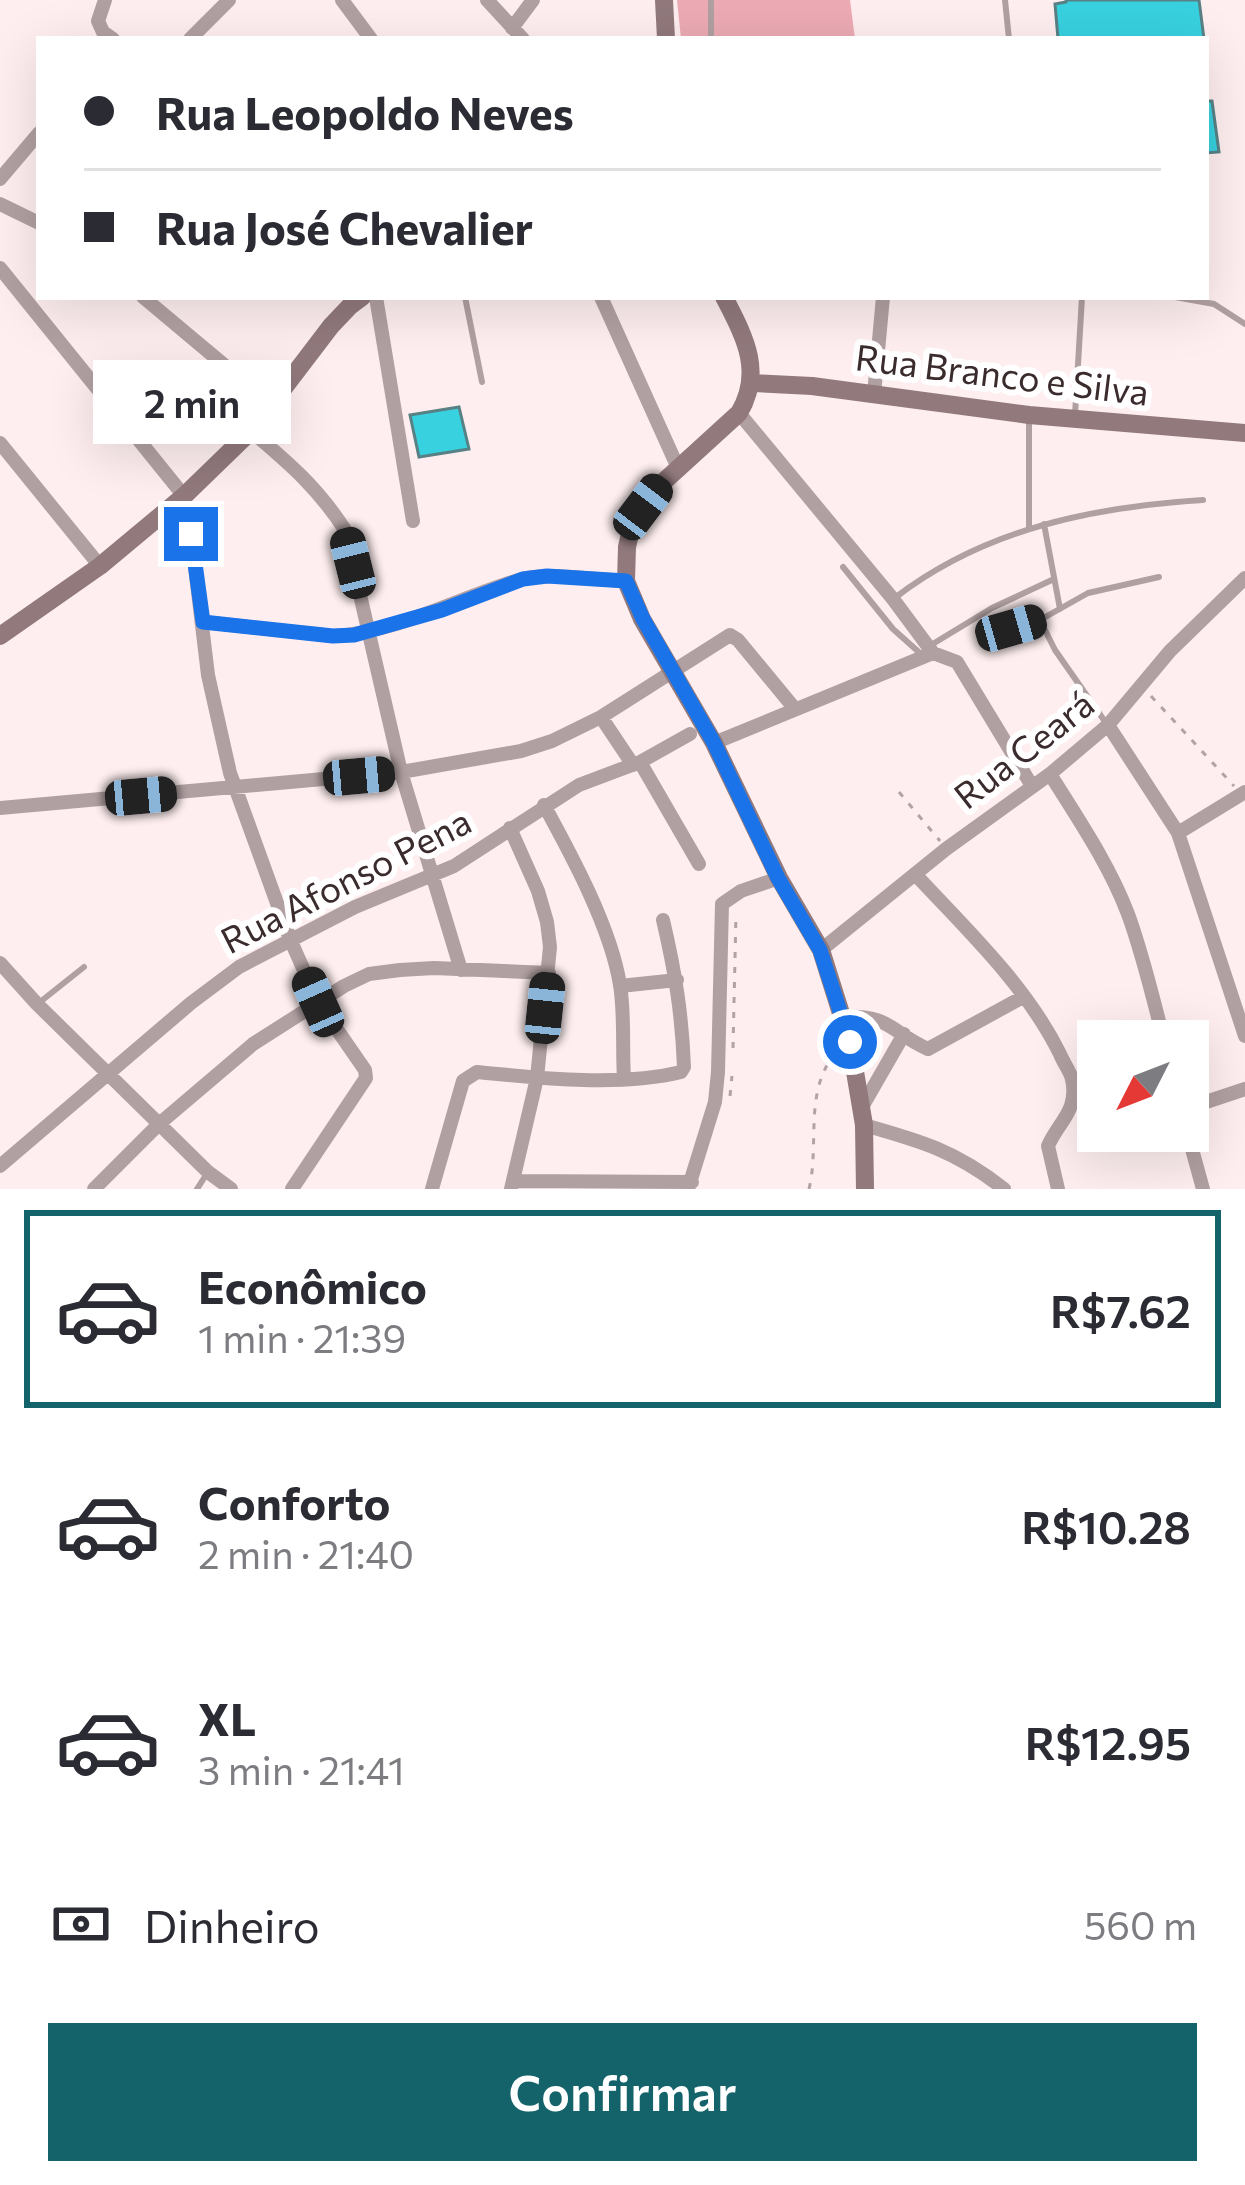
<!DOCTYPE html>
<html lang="pt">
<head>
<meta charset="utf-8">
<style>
	body { margin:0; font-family:Commissioner,sans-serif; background:#f2f2f3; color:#2b2b33; height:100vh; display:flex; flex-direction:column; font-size:45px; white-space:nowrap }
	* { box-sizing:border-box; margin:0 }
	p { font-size:39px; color:#7c7c81 }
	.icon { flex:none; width:66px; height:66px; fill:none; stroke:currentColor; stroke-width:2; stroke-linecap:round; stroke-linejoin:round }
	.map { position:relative; height:1189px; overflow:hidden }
	.side { display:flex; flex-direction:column; background:#fff; flex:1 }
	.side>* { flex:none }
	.hud { position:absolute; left:36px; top:36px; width:1173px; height:264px; border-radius:0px; box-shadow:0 12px 48px #0002; display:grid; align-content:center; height:264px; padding:0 48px; background:#fff }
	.needle { width:78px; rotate:228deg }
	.fabs { position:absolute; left:1077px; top:1020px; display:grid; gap:24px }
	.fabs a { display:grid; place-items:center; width:132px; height:132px; border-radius:0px; background:#fff; box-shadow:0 12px 48px #0002; font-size:60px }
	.end { position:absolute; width:54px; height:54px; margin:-27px; border:15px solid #1a73e8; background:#fff; box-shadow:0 0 0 6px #fff }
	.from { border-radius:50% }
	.bubble { position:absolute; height:84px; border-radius:0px; background:#fff; box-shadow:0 12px 48px #0002; font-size:39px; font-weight:600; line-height:84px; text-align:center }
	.car { position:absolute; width:36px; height:72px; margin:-36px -18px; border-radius:15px; box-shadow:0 0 9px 3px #0007; background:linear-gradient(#222 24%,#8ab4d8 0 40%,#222 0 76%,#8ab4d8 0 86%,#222 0) }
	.hud b { display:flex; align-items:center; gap:42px; height:114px; font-size:45px }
	.hud b+b { border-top:3px solid #e1e1e2 }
	.hud i { width:30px; height:30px; background:#2b2b33 }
	ul { padding:21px 0 0; list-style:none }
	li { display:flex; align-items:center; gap:36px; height:198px; margin:0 24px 18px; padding:0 24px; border:6px solid transparent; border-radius:0px }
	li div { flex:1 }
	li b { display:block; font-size:45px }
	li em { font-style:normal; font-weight:600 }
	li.on { border-color:#14636a }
	li>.icon { width:108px; height:108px; stroke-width:1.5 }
	.pay { display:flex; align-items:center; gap:30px; height:132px; padding:0 48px; font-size:45px }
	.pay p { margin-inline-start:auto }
	.primary-button { display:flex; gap:24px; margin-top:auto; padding:24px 48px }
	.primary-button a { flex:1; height:138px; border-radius:0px; background:#14636a; color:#fff; font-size:48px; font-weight:600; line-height:138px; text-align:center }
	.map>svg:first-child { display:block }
	.green { fill:#ecaab4 }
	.building { fill:#38d1df; stroke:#588185; stroke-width:3 }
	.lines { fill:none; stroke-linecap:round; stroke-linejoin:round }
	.path { stroke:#b2a2a4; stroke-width:3; stroke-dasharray:6 9; stroke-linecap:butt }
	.lane { stroke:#b1a0a2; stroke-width:6 }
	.street { stroke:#b1a0a2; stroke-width:14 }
	.secondary { stroke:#91797c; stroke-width:18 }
	.route { stroke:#1a73e8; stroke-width:15 }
	.labels { text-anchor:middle; stroke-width:12; stroke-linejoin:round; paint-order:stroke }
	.street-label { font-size:36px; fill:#3a2b2d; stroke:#fff }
</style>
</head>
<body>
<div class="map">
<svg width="1245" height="1189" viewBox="0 0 1245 1189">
	<rect width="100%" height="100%" fill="#feeeef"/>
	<path class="green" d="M677 0H850L855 39H681Z"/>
	<path class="building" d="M1066 0H1199L1204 39H1058L1055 4 1066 2Z
		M1206 101H1212L1219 152 1206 153Z
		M459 407 469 449 419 457 410 415Z"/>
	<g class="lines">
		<path class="path" d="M1151 696 1234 786
			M899 792 940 841
			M733 1048 736 914
			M730 1096 732 1076
			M809 1189C820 1143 803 1092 836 1052"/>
		<path class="lane" d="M1005 0 1009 39
			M711 39V0
			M465 297 482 382
			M1175 297 1214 304 1245 324
			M1075 415 1082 297
			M1044 524 1060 609
			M1029 528V419
			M843 567 893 629 921 654
			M896 597C985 529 1092 507 1203 500
			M1040 620 1055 650 1106 723
			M1011 628 1040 620 1088 593 1159 577
			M931 645 992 608 1054 579
			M40 1002 84 967
			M197 1189 206 1175"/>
		<path class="street" d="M105 0 98 21 103 32 113 39
			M342 0 371 39
			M487 0 523 39
			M512 28 533 0
			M190 39 229 0
			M0 179 39 133
			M0 204 39 223
			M0 268 184 496 191 534 208 675 230 773 290 939 318 1002 365 1070 366 1078 292 1189
			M143 297 272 405
			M376 297 413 521
			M601 297 679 470
			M874 394 883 297
			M739 413 893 599 933 653 957 662 1032 786
			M251 431C289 463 318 488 345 530L401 772 461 970
			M0 443 100 566
			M203 622 333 636C397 633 462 596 522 579 546 572 598 580 626 581
			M601 717 633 765
			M1108 725 1178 833 1245 1036
			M714 743 933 653
			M640 762 699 864
			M1050 774C1078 819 1109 864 1128 914 1143 955 1153 998 1164 1041
			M544 805C572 856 611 928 620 985 625 1015 622 1048 624 1079
			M0 808 401 772 521 751 552 741 601 717 730 635 738 640 795 709
			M510 828 538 891 547 922 550 947 537 1078 511 1189
			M1178 833 1245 792
			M915 874C966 929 1026 985 1060 1054 1063 1062 1070 1071 1072 1079 1079 1111 1058 1122 1048 1146L1058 1189
			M821 950 946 849 1050 774 1108 725 1170 651 1245 578
			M0 963 37 1004 208 1172 231 1189
			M620 986 677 980
			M843 1017C891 1014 891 1033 928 1049L1023 997
			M1072 1080 1098 1074
			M862 1107 904 1034
			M1188 1108 1245 1089
			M864 1125C921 1141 956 1151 1004 1189
			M1187 1131 1203 1189
			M0 1166 191 1003 239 967 355 907 454 866 579 785 640 762 690 734
			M514 1181 692 1182
			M94 1189 159 1124 253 1044 344 986 369 974 400 970 434 968 549 973
			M432 1189 463 1081 477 1072C538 1078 621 1087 681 1072L684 1067C682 1014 675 971 663 920
			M688 1189 715 1102 718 1072 722 904 741 891 779 878"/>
		<path class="secondary" d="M664 0 666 39
			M724 297C744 336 764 371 739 413L660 485 642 507 632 525 627 547 626 581 642 619 714 743 779 878 821 950 850 1042 864 1125 865 1189
			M752 383 812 386 1029 415 1245 433
			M0 636 100 566 184 496 251 431 331 326 350 306 362 297"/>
	</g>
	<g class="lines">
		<path class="route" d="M191 534 203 622 333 636 354 635 442 610 523 579 547 576 626 581 643 619 714 743 778 878 820 950 850 1042"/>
	</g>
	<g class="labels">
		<g class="street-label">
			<text transform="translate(1002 375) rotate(7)" y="13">Rua Branco e Silva</text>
			<text transform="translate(1024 750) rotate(-38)" y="13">Rua Ceará</text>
			<text transform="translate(346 881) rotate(-27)" y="13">Rua Afonso Pena</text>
		</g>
	</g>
</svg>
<div class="fabs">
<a><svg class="needle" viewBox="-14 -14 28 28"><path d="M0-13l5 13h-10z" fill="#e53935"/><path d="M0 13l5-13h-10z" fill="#7c7c81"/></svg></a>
</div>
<i class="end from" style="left:850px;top:1042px"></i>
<i class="end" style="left:191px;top:534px"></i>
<div class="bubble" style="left:93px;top:360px;width:198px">2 min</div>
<i class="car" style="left:643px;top:507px;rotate:37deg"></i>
<i class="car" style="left:353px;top:563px;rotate:346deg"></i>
<i class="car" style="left:1011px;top:628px;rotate:74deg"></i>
<i class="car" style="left:359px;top:776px;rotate:85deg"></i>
<i class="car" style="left:141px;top:796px;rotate:85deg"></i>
<i class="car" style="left:318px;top:1002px;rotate:336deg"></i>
<i class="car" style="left:545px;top:1008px;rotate:6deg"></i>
<div class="hud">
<b><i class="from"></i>Rua Leopoldo Neves</b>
<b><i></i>Rua José Chevalier</b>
</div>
</div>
<section class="side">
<ul>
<li class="on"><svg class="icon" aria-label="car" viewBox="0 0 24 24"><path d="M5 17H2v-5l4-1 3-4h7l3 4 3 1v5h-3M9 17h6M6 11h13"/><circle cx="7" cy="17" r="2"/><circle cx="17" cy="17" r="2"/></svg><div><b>Econômico</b><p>1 min · 21:39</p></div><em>R$7.62</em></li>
<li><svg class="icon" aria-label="car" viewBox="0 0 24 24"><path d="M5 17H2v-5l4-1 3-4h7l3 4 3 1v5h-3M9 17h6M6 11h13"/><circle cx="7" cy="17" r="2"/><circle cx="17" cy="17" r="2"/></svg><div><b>Conforto</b><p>2 min · 21:40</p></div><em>R$10.28</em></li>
<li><svg class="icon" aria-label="car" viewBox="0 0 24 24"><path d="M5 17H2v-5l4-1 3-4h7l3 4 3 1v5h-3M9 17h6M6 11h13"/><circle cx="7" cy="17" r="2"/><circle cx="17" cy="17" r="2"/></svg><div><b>XL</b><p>3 min · 21:41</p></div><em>R$12.95</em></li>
</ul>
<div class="pay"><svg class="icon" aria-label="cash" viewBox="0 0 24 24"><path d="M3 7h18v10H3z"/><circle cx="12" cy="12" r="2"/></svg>Dinheiro<p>560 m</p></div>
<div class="primary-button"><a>Confirmar</a></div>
</section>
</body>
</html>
